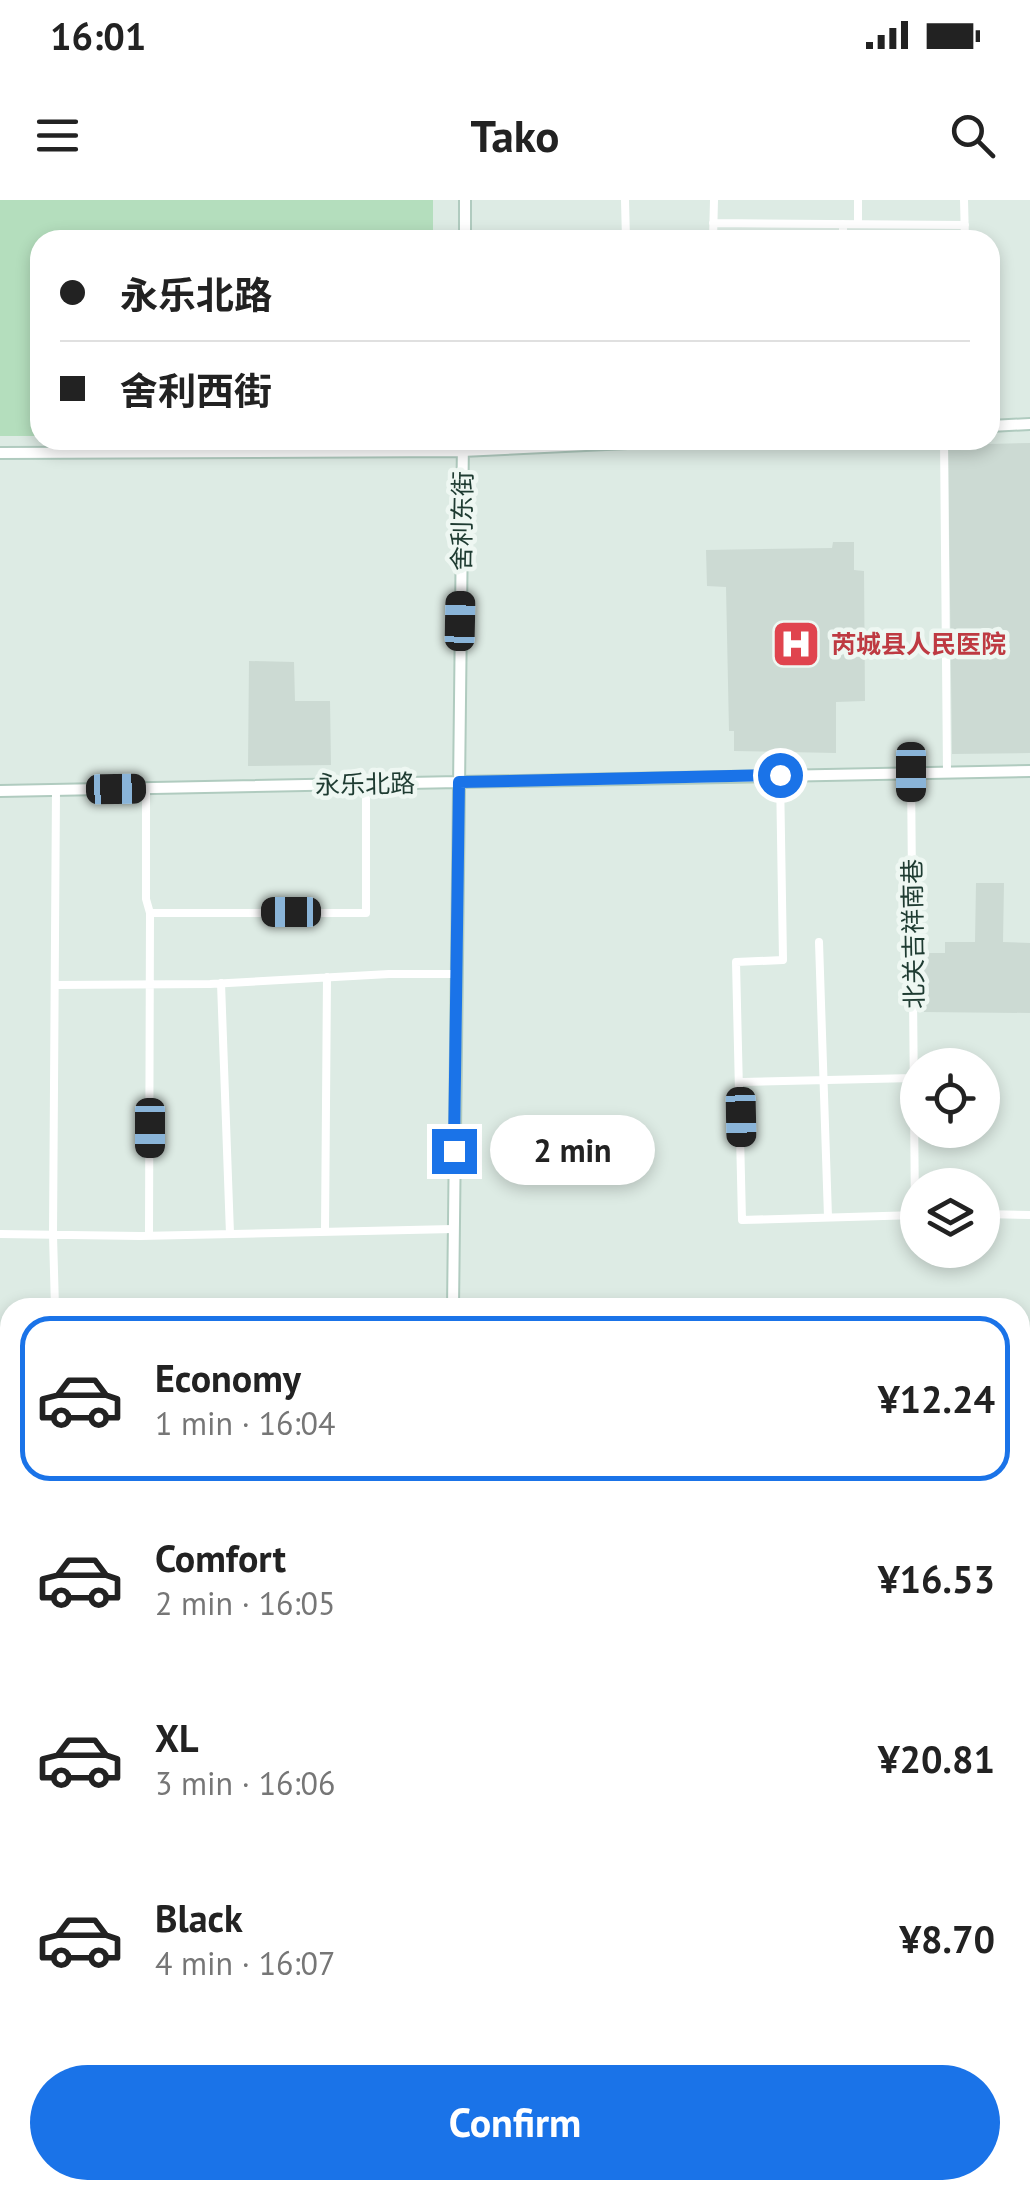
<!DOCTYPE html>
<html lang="en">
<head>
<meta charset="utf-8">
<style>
	body { margin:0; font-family:"PT Sans","Noto Sans SC",sans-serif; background:#f6f6f6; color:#222; height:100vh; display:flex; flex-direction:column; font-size:38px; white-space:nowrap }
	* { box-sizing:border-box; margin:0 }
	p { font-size:32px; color:#767676 }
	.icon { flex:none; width:55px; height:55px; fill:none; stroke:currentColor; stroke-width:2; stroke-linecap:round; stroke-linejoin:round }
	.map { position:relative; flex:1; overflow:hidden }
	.panel { position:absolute; left:0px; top:1098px; width:1030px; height:902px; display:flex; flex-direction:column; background:#fff; border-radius:30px 30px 0 0; box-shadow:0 5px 15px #0003 }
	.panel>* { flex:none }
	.top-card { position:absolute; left:30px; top:30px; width:970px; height:220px; border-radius:30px; box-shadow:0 5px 15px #0003; display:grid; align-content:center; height:220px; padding:0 30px; background:#fff }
	.fabs { position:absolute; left:900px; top:848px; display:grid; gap:20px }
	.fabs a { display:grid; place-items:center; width:100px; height:100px; border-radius:50%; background:#fff; box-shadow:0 5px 15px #0003; font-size:50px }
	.end { position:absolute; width:45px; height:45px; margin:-22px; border:12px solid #1a73e8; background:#fff; box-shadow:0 0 0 5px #fff }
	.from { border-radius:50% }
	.bubble { position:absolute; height:70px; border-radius:35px; background:#fff; box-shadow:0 5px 15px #0003; font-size:32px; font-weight:600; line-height:70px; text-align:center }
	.car { position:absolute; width:30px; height:60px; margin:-30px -15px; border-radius:12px; box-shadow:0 0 8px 2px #0007; background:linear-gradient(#222 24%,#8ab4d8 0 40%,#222 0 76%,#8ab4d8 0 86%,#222 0) }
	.top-card b { display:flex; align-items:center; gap:35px; height:95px; font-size:38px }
	.top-card b+b { border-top:2px solid #e0e0e0 }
	.top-card i { width:25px; height:25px; background:#222 }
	ul { padding:18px 0 0; list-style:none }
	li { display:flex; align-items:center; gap:30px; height:165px; margin:0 20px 15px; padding:0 10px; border:5px solid transparent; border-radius:30px }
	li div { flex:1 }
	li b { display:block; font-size:38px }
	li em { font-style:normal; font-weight:600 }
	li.active { border-color:#1a73e8 }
	li>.icon { width:90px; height:90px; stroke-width:1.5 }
	.cta { display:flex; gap:20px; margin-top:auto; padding:20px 30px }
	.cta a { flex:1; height:115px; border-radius:60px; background:#1a73e8; color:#fff; font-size:40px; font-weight:600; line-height:115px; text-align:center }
	.status { display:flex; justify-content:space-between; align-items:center; height:70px; padding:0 50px; background:#fff; direction:ltr }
	.status svg { height:28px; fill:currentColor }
	header { display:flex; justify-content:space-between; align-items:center; height:130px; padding:0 30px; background:#fff; font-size:45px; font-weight:600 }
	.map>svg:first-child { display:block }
	.built { fill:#ccdad3 }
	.green { fill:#b4debd }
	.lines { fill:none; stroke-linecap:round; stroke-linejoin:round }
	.secondary-casing { stroke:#b0cbbf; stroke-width:14 }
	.street { stroke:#fff; stroke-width:8 }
	.secondary { stroke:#fff; stroke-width:10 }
	.route { stroke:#1a73e8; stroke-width:12 }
	.labels { text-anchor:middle; stroke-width:9; stroke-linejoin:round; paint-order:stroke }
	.street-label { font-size:25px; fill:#1e3b31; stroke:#eef7f2 }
	.health-label { font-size:25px; font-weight:bold; fill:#be3a42; stroke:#eef7f2; text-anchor:start }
</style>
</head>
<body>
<div class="status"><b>16:01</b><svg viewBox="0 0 49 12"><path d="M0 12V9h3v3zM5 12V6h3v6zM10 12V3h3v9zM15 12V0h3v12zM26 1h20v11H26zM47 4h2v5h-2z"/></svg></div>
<header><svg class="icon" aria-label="menu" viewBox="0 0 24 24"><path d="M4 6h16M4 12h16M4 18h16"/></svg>Tako<svg class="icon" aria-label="search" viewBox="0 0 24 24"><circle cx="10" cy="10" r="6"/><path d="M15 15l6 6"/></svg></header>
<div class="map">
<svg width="1030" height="1998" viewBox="0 0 1030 1998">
	<rect width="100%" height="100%" fill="#ddebe4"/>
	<path class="built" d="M1030 243V553L952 554 948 245Z
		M833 342H854V370L864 371 865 501 836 502V553L734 551V531H729L726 387 707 386 706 350 832 348Z
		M249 461 294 462 295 501H330L331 565 248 566Z
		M976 683H1004L1003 742 1030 743V813L924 812V753H945V742H975Z
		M137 1990H271V1998H137Z"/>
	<path class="green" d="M0 0H433V40H40V236H0Z"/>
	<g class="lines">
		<g class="secondary-casing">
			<path id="secondary" d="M465 40V0
				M990 226 1030 224
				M0 253 462 251 690 240
				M0 591 1030 571
				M453 1108 463 240
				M1020 1616 1030 1615
				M1020 1623H1030
				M0 1654H10
				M0 1662H10"/>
		</g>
		<path class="street" d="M625 0 626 40
			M858 0V24
			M964 0 965 40
			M713 23 965 25
			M843 24V40
			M713 40 714 0
			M944 240 947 571
			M911 572 915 1015
			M780 575 783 760 736 762 742 1020 918 1015
			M146 588V699L150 713 149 1035
			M150 713H366V584
			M819 742 828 1017
			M221 783 230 1034
			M55 785 210 784 389 774H456
			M741 882 914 878
			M982 1014 1030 1015
			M325 1032 327 777
			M0 1034 140 1036 453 1029
			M55 1108 53 1035 56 590
			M833 1108V1102
			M1020 1318H1030
			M0 1440H10
			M1020 1525 1030 1524
			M1020 1842H1030
			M26 1998 84 1995 99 1990"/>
		<use href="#secondary" class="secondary"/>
	</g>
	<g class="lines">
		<path class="route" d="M454 951 459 582 780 575"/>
	</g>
	<defs>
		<g id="hospital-square" transform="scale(2.5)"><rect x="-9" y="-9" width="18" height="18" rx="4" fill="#e0444e" stroke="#eef7f2"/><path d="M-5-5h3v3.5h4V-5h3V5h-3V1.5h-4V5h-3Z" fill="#fff"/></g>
	</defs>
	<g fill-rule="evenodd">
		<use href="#hospital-square" x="796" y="444"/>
	</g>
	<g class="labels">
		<g class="street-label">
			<text transform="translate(462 321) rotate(-89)" y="9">舍利东街</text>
			<text transform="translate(365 584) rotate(-1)" y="9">永乐北路</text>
			<text transform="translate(913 734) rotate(-91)" y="9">北关吉祥南巷</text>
		</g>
		<g class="health-label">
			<text x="831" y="453">芮城县人民医院</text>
		</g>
	</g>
</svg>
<div class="fabs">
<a><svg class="icon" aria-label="locate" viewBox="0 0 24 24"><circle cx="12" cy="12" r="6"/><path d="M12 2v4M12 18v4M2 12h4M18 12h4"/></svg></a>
<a><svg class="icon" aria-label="layers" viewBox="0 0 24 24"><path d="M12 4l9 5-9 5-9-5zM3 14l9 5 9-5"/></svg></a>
</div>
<i class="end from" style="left:780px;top:575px"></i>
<i class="end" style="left:454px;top:951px"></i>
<div class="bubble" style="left:490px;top:915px;width:165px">2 min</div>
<i class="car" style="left:460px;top:421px;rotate:1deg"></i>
<i class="car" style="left:911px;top:572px;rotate:180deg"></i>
<i class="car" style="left:116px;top:589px;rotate:89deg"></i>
<i class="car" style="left:291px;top:712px;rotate:270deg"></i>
<i class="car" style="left:741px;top:917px;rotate:179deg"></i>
<i class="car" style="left:150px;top:928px;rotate:180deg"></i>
<div class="top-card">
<b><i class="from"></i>永乐北路</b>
<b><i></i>舍利西街</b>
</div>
<section class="panel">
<ul>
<li class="active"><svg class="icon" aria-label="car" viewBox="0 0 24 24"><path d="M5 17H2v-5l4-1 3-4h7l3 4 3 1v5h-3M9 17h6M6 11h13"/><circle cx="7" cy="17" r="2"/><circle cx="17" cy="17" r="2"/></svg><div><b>Economy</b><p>1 min · 16:04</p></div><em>¥12.24</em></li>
<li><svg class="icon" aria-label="car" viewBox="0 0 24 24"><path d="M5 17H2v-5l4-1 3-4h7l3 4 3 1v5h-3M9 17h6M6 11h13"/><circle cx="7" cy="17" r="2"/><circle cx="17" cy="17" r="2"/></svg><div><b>Comfort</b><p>2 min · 16:05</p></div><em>¥16.53</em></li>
<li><svg class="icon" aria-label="car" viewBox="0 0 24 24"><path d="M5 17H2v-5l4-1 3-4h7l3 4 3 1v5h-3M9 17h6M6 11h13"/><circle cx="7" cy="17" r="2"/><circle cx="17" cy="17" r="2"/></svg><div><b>XL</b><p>3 min · 16:06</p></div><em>¥20.81</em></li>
<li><svg class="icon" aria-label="car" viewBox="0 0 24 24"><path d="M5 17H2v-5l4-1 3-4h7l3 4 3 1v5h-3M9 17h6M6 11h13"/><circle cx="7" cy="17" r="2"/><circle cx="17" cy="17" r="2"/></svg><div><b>Black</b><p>4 min · 16:07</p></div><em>¥8.70</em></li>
</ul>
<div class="cta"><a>Confirm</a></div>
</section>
</div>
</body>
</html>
